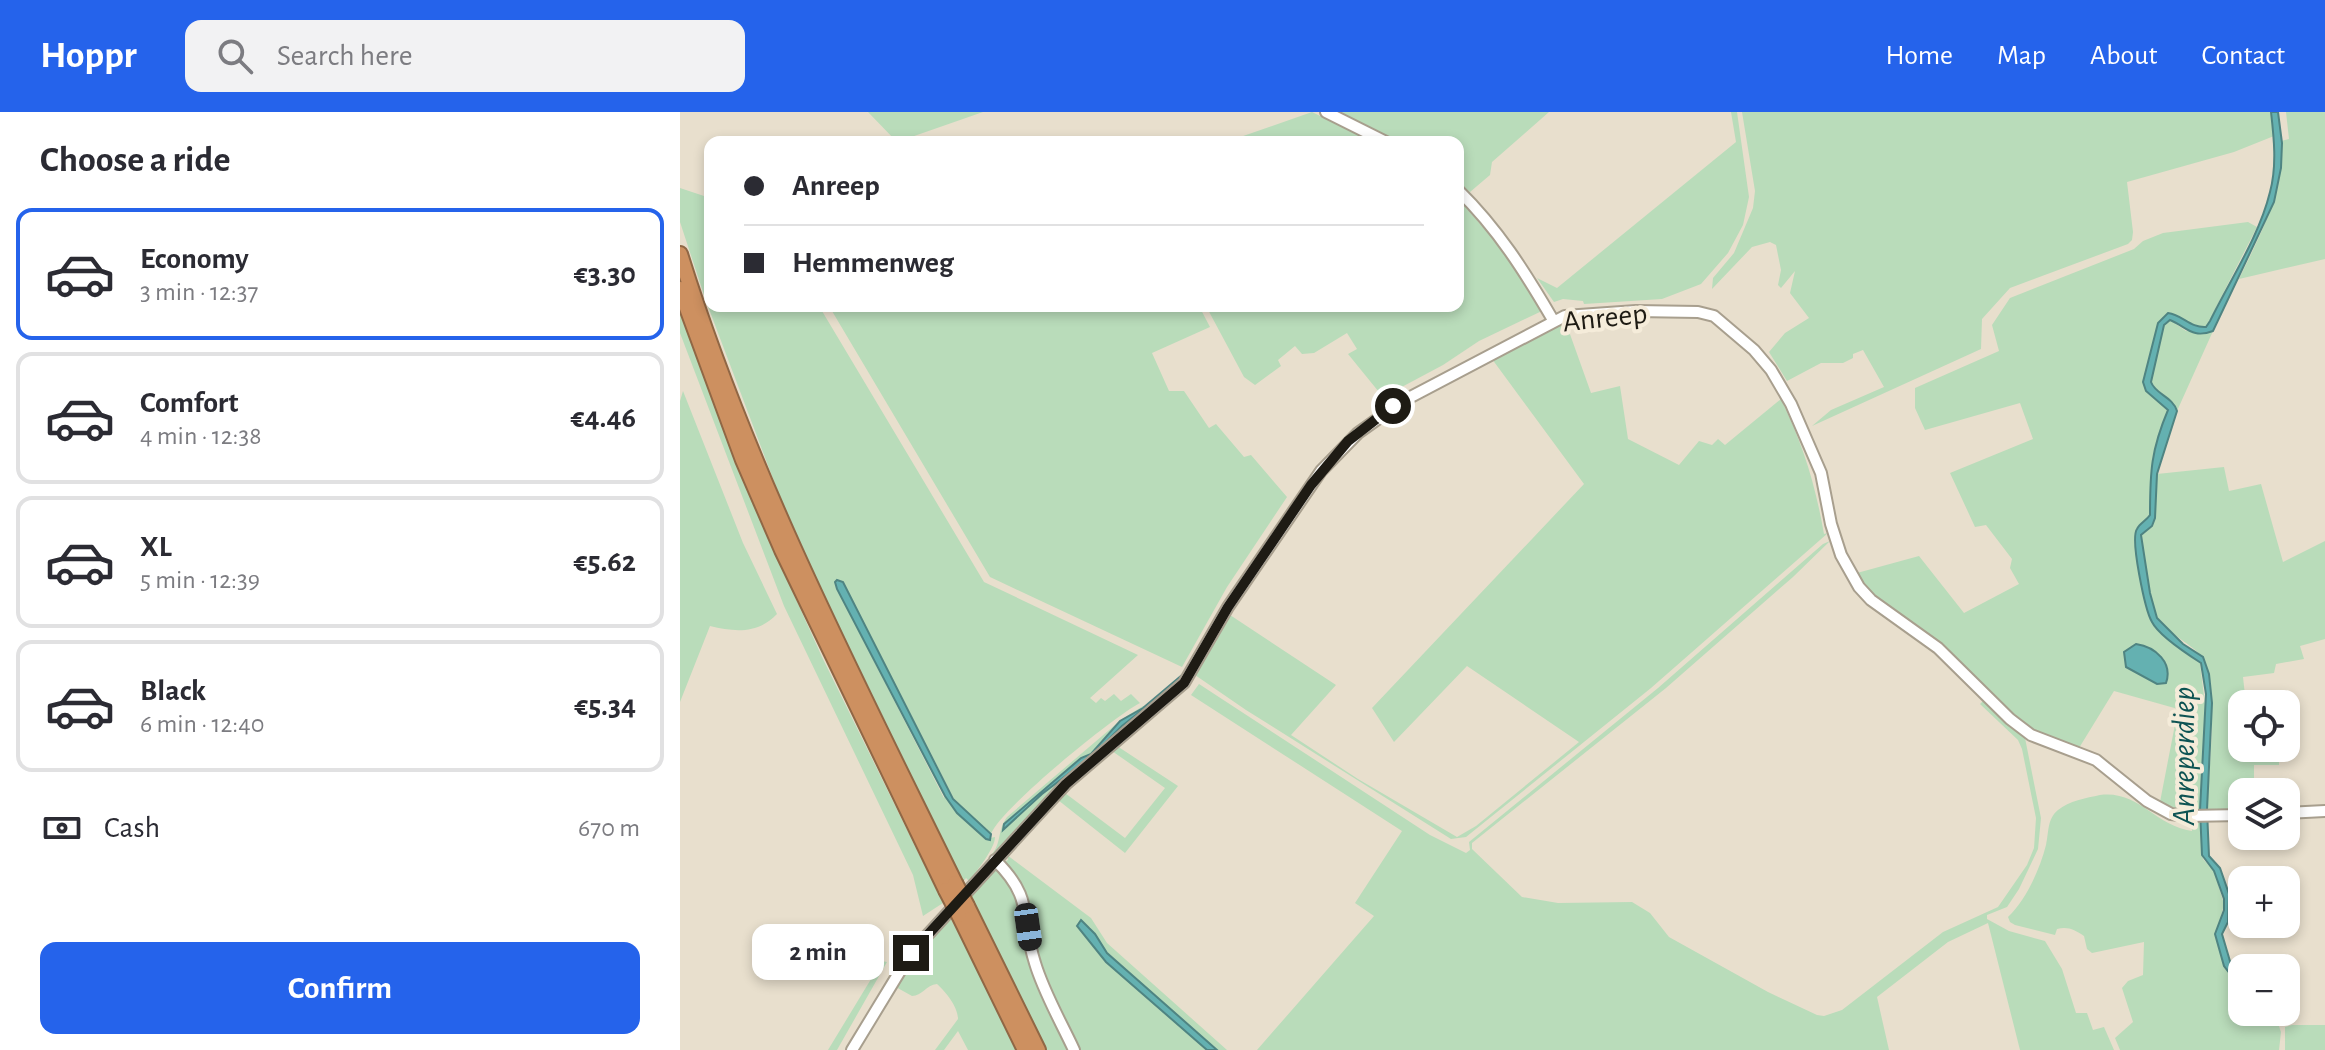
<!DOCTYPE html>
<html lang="en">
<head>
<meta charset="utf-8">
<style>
	body { margin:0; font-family:"Alegreya Sans",sans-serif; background:#f2f2f3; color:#2b2b33; height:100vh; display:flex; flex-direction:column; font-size:30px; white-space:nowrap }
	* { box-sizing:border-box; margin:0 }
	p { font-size:26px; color:#7c7c81 }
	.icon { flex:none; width:44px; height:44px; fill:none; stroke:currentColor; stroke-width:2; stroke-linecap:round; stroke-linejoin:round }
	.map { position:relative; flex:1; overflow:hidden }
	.details { display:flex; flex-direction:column; background:#fff; width:680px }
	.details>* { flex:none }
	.guide { position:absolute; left:24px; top:24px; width:760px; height:176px; border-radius:16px; box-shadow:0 4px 12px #0003; display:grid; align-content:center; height:176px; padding:0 40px; background:#fff }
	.fabs { position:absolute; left:1548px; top:578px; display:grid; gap:16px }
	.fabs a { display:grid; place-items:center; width:72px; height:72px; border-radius:16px; background:#fff; box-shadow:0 4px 12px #0003; font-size:40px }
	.end { position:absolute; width:36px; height:36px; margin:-18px; border:10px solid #1e1b14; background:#fff; box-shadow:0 0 0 4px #fff }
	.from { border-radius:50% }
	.bubble { position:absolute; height:56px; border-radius:16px; background:#fff; box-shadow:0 4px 12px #0003; font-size:26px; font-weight:600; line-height:56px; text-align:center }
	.car { position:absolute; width:24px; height:48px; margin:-24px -12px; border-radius:10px; box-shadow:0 0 6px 2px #0007; background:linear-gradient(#222 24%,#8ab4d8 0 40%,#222 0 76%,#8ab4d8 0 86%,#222 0) }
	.guide b { display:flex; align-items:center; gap:28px; height:76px; font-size:30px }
	.guide b+b { border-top:2px solid #e1e1e2 }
	.guide i { width:20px; height:20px; background:#2b2b33 }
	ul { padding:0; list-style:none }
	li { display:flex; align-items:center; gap:24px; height:132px; margin:0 16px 12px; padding:0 24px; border:4px solid #e1e1e2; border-radius:16px }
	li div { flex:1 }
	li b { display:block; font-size:30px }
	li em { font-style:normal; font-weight:600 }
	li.current { border-color:#2563eb }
	li>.icon { width:72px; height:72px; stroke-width:1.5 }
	h2 { padding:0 40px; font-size:36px; line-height:96px }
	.pay { display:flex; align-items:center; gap:20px; height:88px; padding:0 40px; font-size:30px }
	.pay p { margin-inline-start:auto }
	.primary-button { display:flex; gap:16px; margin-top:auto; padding:16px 40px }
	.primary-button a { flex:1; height:92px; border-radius:16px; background:#2563eb; color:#fff; font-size:32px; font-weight:600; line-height:92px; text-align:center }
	header { display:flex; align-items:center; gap:48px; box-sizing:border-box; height:112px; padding:0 40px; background:#2563eb; color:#fff }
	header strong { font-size:38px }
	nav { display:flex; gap:44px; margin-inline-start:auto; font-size:28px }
	.search { width:560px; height:72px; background:#f2f2f3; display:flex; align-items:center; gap:20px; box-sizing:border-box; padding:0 28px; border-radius:16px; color:#7c7c81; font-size:30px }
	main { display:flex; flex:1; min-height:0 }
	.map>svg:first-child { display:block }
	.green { fill:#b9dcba }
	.water { fill:#64b1b1; stroke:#4f8482; stroke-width:2 }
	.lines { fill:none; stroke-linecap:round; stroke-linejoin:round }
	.minor-casing { stroke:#a89f8e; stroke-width:14 }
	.highway-casing { stroke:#906745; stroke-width:18 }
	.minor { stroke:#fff; stroke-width:10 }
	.highway { stroke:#cd9060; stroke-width:14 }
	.highway-bridge-casing { stroke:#906745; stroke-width:18; stroke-linecap:butt }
	.highway-bridge { stroke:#cd9060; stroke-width:14 }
	.route { stroke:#1e1b14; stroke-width:10 }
	.labels { text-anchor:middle; stroke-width:8; stroke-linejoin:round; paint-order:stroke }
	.street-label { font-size:30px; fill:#1e1b14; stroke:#f5ecda }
	.water-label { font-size:32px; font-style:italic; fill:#0e5353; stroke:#f5ecda }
</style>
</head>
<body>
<header>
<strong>Hoppr</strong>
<div class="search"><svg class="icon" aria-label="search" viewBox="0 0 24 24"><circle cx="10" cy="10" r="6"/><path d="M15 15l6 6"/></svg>Search here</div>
<nav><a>Home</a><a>Map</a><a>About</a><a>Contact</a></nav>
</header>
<main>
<section class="details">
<h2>Choose a ride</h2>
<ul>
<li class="current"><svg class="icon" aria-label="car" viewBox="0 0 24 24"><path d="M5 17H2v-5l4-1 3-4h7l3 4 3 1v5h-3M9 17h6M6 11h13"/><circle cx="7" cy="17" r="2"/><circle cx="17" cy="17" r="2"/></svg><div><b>Economy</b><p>3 min · 12:37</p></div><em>€3.30</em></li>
<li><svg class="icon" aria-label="car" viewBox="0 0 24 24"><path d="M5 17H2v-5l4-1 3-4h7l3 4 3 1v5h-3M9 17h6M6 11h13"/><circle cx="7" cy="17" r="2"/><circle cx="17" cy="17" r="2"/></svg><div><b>Comfort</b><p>4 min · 12:38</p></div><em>€4.46</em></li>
<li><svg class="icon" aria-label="car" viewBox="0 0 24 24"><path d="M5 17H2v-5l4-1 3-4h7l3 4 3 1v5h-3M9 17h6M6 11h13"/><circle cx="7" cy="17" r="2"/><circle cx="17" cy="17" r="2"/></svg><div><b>XL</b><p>5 min · 12:39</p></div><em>€5.62</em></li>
<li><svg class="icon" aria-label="car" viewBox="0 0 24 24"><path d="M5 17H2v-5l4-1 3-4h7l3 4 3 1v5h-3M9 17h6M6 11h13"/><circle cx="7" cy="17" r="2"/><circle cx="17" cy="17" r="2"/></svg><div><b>Black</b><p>6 min · 12:40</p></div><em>€5.34</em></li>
</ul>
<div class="pay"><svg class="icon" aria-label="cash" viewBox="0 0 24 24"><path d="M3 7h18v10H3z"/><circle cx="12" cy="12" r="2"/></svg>Cash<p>670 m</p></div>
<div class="primary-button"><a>Confirm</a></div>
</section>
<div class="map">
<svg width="1645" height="938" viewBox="0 0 1645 938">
	<rect width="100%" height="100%" fill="#e8dfcd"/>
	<path class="green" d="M188 0H303L217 30Z
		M632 0 693 30H546Z
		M655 0H869L812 50 810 63 790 80 778 71V30H716Z
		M1051 0H1057L1069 85 1063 113 1048 141 1021 172 982 187 904 192 903 189 883 187 874 190 857 166 877 176 1056 30Z
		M1062 0H1591L1594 24 1554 40 1447 70 1453 120 1452 128 1448 132 1330 176 1302 207 1301 237 1132 314 1151 298 1204 275 1183 238 1173 242V246L1163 251H1141L1107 269 1089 240 1105 221 1129 206 1110 181 1115 159 1101 176 1098 173 1101 158 1096 133 1090 130 1072 135 1032 177 1033 166 1054 141 1073 96 1075 79Z
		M1606 0H1645V147L1559 167C1584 115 1600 88 1601 29L1609 27Z
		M0 76 30 86V194H139L304 470 458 543 410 586 416 591 421 586 425 589 434 582 441 589 451 582 460 591C433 605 320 697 311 722L274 687 163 470 155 473 264 686 265 684 277 701 306 727 315 725C315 737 296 759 289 770L293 778 315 757 319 758 338 782 358 873 388 938H367L286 773 289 769 286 766 283 770 140 475 98 380 26 189 0 110Z
		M778 87 818 132 862 199 799 229 763 253 703 285 668 242 677 237 667 221 634 241 622 242 615 234 598 248 601 254 575 273 564 265 526 194H778Z
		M1568 110 1577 115 1526 215 1511 213 1491 201C1466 221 1471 253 1470 283L1489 298C1474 332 1470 365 1470 403 1466 409 1461 411 1457 416 1450 427 1465 498 1472 510 1479 524 1507 542 1520 551L1526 601 1520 698H1500L1480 690 1498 597 1434 579 1399 636 1346 615 1204 495 1185 476 1177 461 1239 444 1284 501 1339 472 1330 456 1332 447 1306 413 1295 415 1270 361 1353 327 1340 291 1245 318 1235 296V276L1319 239 1312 213 1330 186 1454 137 1463 129 1483 121Z
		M149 194H519L530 215 472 241 489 279H504L529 316 536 312 564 345 571 343 607 385 547 475 502 555 310 465Z
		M0 199 83 414 142 545 263 791 243 804 233 763 104 494 0 221Z
		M1490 208 1506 219H1533L1497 299C1494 288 1481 281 1472 274L1471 270 1484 213Z
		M886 211 911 281 940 274 948 327 999 353 1019 329 1032 333 1038 327 1045 333 1101 287C1123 333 1135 371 1144 422L1148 421 971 576 786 725 771 727 566 598 515 563 550 503 656 573 611 623 678 667 777 725 796 714 899 630 787 554 714 630 692 596 904 372 812 247 877 212Z
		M3 279 63 431 97 502C78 522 55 520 30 514L0 590V289Z
		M1544 355 1549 379 1581 372 1603 450 1645 429V527L1620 534 1624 547 1596 552 1594 561 1563 565 1566 592H1562V636H1599V653H1574V680H1562V696L1527 698C1528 665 1540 572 1523 546 1519 539 1490 520 1481 512 1469 499 1464 442 1461 423L1472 414 1475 406 1477 362Z
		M1150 429 1113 465 986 576 792 731V737L842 785 878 791 952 790 970 801 989 825 1088 880 1137 903 1144 904 1162 898 1263 820 1318 795 1347 753 1354 736 1356 706 1342 637 1338 628 1300 592 1305 587 1344 621 1361 706 1358 737 1339 777 1327 795 1307 803V807L1329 819 1365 829 1382 857 1396 901H1407L1413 918 1424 915 1434 938H1340L1308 811 1268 830 1197 885 1209 938H577L694 804 675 791 722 719 511 583 519 572 750 723 786 741 790 738 789 730 978 576 1143 432Z
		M463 594 468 596 313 745 311 743C322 732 317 718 327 705L442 607Z
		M437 634 498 674 445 741 378 688 385 681 445 726 485 676 432 639Z
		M1420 683C1459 678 1475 714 1512 719L1511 708H1520L1523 747 1534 759 1544 792 1536 826 1547 859 1556 866H1562V900H1594L1601 920 1599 938H1440L1435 926 1453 910 1442 876 1448 869 1463 863 1464 830 1412 841 1407 837 1404 824C1395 818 1388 814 1377 817L1375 823 1335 813 1330 810 1328 805C1346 788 1360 757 1366 733 1369 720 1367 707 1378 698 1389 689 1406 686 1420 683Z
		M327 743 411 806 427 831 547 938H537L427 841 410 815 397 814 426 850 527 938H397L357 853 324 750 328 748Z
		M270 805 338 938H288L278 919 264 938H255L278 907C278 895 266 880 257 872 246 873 242 884 232 884L214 874 235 843Z
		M202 849 207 850 157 938H148Z
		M1612 913H1645V938H1605V915Z"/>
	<path class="water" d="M1591 0H1598L1602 31 1601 56 1594 90 1533 219C1512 227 1507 215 1490 208L1484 213 1471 270C1475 282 1493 285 1497 299L1477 362 1475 406 1472 414 1461 423 1470 481 1477 506 1503 532 1523 545 1529 562 1532 591 1527 698 1529 744 1540 756 1549 782 1548 810 1542 822 1552 856 1557 860H1562V866L1551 863 1544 854 1535 822 1544 798V787L1534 759 1522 743 1520 698 1526 582 1521 551C1507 542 1479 524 1472 510 1465 498 1450 427 1457 417 1460 411 1466 409 1470 403 1470 360 1471 338 1488 298L1466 279 1463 270 1478 211 1488 201C1503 203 1510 216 1526 215L1530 209C1550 168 1579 125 1590 80 1597 54 1594 26 1591 0Z
		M157 468 163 470 273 687 311 722 310 728 306 727 277 701 265 684 157 477 155 470Z
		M1456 532C1476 535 1493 551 1486 571L1477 572 1446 555 1444 540Z
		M501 564 504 565 442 614 412 644 362 682 323 718 324 712 401 646 411 642 440 609 463 596Z
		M401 808 415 822 427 841 537 938H527L426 850 397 814Z"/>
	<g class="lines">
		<g class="minor-casing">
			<path id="minor" d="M646 0 706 30
				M778 78C818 117 845 160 873 208
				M1606 701 1645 699
				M315 748C355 787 340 805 355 851 364 881 381 910 394 938
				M172 938 231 841 386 672 504 571 548 495 641 359 678 321 723 289 885 204 956 199 1018 200 1034 204 1074 238 1091 258 1111 292 1141 361 1151 412 1161 443 1179 475 1191 488 1258 536 1330 607 1351 623 1416 648 1467 689 1491 702 1507 704 1562 703"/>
		</g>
		<g class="highway-casing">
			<path id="highway" d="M0 142C68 361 174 565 275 771
				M0 177 63 348 102 438 266 778
				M287 794 358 938
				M279 803 345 938"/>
		</g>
		<use href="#minor" class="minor"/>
		<use href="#highway" class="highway"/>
		<g class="highway-bridge-casing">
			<path id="highway-bridge" d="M275 771 287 794
				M266 778 279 803"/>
		</g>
		<use href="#highway-bridge" class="highway-bridge"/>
	</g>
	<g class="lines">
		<path class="route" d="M231 841 386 672 504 571 548 495 631 373 668 329 713 294"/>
	</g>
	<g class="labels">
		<g class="street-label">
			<text transform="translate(925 205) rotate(-6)" y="10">Anreep</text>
		</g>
		<g class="water-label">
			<text transform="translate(1503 644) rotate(-90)" y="11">Anreperdiep</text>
		</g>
	</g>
</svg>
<div class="fabs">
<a><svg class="icon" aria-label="locate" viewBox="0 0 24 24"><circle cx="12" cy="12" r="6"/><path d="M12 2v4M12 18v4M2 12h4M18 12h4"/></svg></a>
<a><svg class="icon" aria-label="layers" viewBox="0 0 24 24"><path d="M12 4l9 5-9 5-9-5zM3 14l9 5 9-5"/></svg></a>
<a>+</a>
<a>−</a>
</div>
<i class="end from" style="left:713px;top:294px"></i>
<i class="end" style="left:231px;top:841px"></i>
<div class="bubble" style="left:72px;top:812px;width:132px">2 min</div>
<i class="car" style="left:348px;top:815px;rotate:172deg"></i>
<div class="guide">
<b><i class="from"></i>Anreep</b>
<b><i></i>Hemmenweg</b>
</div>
</div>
</main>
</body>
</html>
